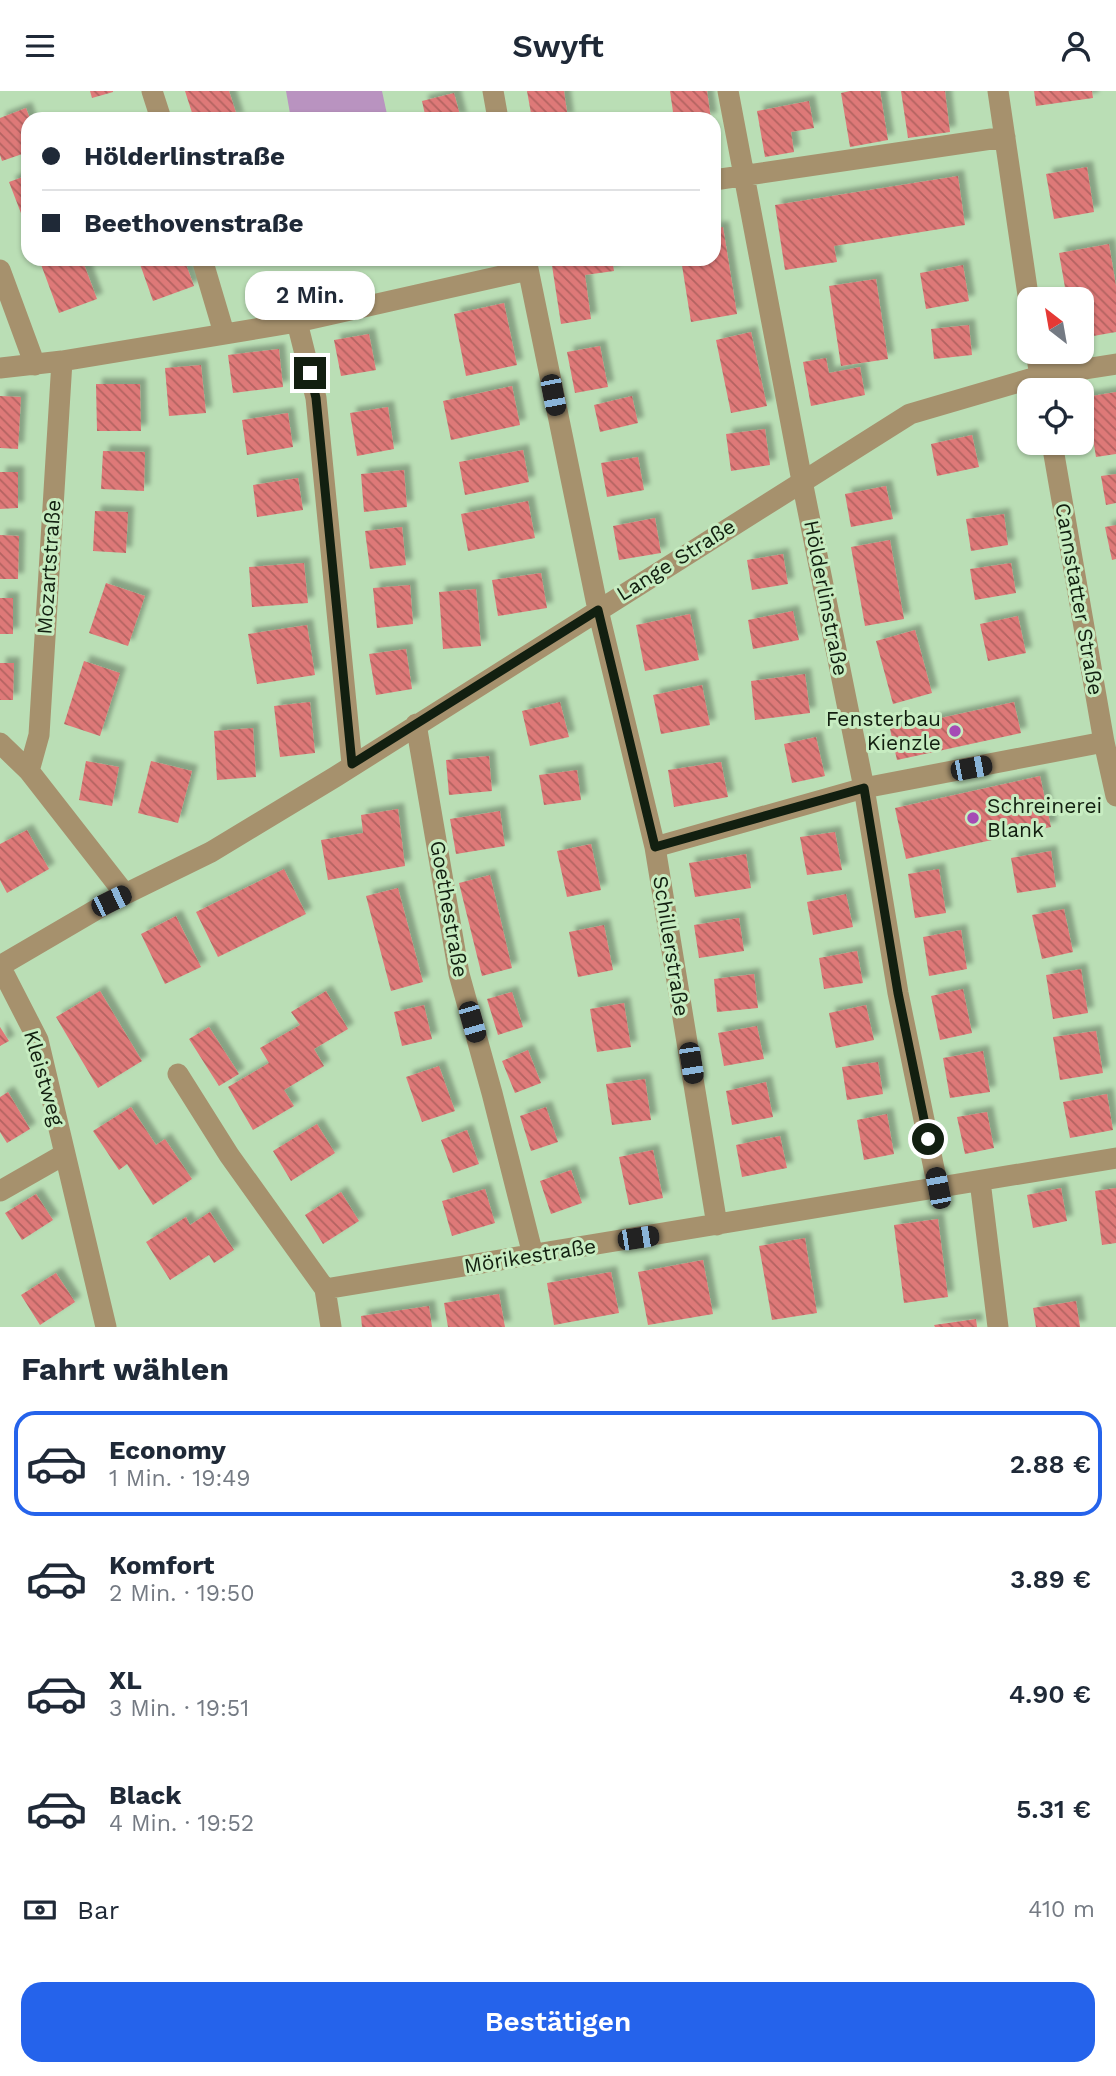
<!DOCTYPE html>
<html lang="de">
<head>
<meta charset="utf-8">
<style>
	body { margin:0; font-family:"Work Sans",sans-serif; background:#f2f2f3; color:#1f2937; height:100vh; display:flex; flex-direction:column; font-size:26px; white-space:nowrap }
	* { box-sizing:border-box; margin:0 }
	p { font-size:23px; color:#747a83 }
	.icon { flex:none; width:38px; height:38px; fill:none; stroke:currentColor; stroke-width:2; stroke-linecap:round; stroke-linejoin:round }
	.map { position:relative; height:1236px; overflow:hidden }
	.details { display:flex; flex-direction:column; background:#fff; flex:1 }
	.details>* { flex:none }
	.top-card { position:absolute; left:21px; top:21px; width:700px; height:154px; border-radius:21px; box-shadow:0 2px 5px #0004; display:grid; align-content:center; height:154px; padding:0 21px; background:#fff }
	.needle { width:46px; rotate:329deg }
	.tools { position:absolute; left:1017px; top:196px; display:grid; gap:14px }
	.tools a { display:grid; place-items:center; width:77px; height:77px; border-radius:14px; background:#fff; box-shadow:0 2px 5px #0004; font-size:35px }
	.end { position:absolute; width:32px; height:32px; margin:-16px; border:9px solid #121f10; background:#fff; box-shadow:0 0 0 4px #fff }
	.from { border-radius:50% }
	.bubble { position:absolute; height:49px; border-radius:21px; background:#fff; box-shadow:0 2px 5px #0004; font-size:23px; font-weight:600; line-height:49px; text-align:center }
	.car { position:absolute; width:21px; height:42px; margin:-21px -10px; border-radius:9px; box-shadow:0 0 5px 2px #0007; background:linear-gradient(#222 24%,#8ab4d8 0 40%,#222 0 76%,#8ab4d8 0 86%,#222 0) }
	.top-card b { display:flex; align-items:center; gap:24px; height:66px; font-size:26px }
	.top-card b+b { border-top:2px solid #e0e1e3 }
	.top-card i { width:18px; height:18px; background:#1f2937 }
	ul { padding:0; list-style:none }
	li { display:flex; align-items:center; gap:21px; height:105px; margin:0 14px 10px; padding:0 7px; border:4px solid transparent; border-radius:21px }
	li div { flex:1 }
	li b { display:block; font-size:26px }
	li em { font-style:normal; font-weight:600 }
	li.selected { border-color:#2563eb }
	li>.icon { width:63px; height:63px; stroke-width:1.5 }
	h2 { padding:0 21px; font-size:32px; line-height:84px }
	.pay { display:flex; align-items:center; gap:18px; height:77px; padding:0 21px; font-size:26px }
	.pay p { margin-inline-start:auto }
	.button { display:flex; gap:14px; margin-top:auto; padding:14px 21px }
	.button a { flex:1; height:80px; border-radius:21px; background:#2563eb; color:#fff; font-size:28px; font-weight:600; line-height:80px; text-align:center }
	header { display:flex; justify-content:space-between; align-items:center; height:91px; padding:0 21px; background:#fff; font-size:32px; font-weight:600 }
	.map>svg:first-child { display:block }
	.green { fill:#b993c0 }
	.building { fill:url(#building-back-hatch); filter:url(#shadow) }
	.lines { fill:none; stroke-linecap:round; stroke-linejoin:round }
	.minor { stroke:#a6916d; stroke-width:21 }
	.route { stroke:#121f10; stroke-width:9 }
	.poi-dot { fill:#a54ab5; stroke:#c7ecc1; stroke-width:2.5 }
	.labels { text-anchor:middle; stroke-width:6; stroke-linejoin:round; paint-order:stroke }
	.street-label { font-size:21px; fill:#121f10; stroke:#c7ecc1 }
	.poi-label { font-size:21px; fill:#121f10; stroke:#c7ecc1; text-anchor:end }
</style>
</head>
<body>
<header><svg class="icon" aria-label="menu" viewBox="0 0 24 24"><path d="M4 6h16M4 12h16M4 18h16"/></svg>Swyft<svg class="icon" aria-label="person" viewBox="0 0 24 24"><circle cx="12" cy="8" r="4"/><path d="M4 21q1-7 8-7t8 7"/></svg></header>
<div class="map">
<svg width="1116" height="1236" viewBox="0 0 1116 1236">
	<defs>
		<pattern id="building-back-hatch" width="6" height="6" patternUnits="userSpaceOnUse" patternTransform="scale(1.75)"><rect width="6" height="6" fill="#de7978"/><path d="M-1 5l2 2M0 0l6 6M5-1l2 2" fill="none" stroke="#b36361"/></pattern>
		<filter id="shadow"><feDropShadow dx="6" dy="-6" stdDeviation="2" flood-color="#0004"/></filter>
	</defs>
	<rect width="100%" height="100%" fill="#badeb5"/>
	<path class="green" d="M286 0H382L388 28H291Z"/>
	<path class="building" d="M90 0H113V1L92 7Z
		M185 0H229L238 28H194Z
		M527 0H564L568 28H532Z
		M670 0H707L711 28H674Z
		M850 0H880L888 49 850 56 841 2Z
		M901 0H945L950 41 908 47Z
		M1034 0H1092L1093 7 1036 15Z
		M454 2 461 28H426L422 10Z
		M809 10 814 37 791 41 794 61 765 66 757 20Z
		M26 17 30 28 28 61 2 70 0 64V27Z
		M1087 76 1094 121 1054 128 1046 83Z
		M28 84V129L24 130 9 91Z
		M958 85 965 134 834 155 837 171 785 179 775 114Z
		M723 136 737 223 691 231 681 168H714V137Z
		M1109 153 1116 195V241L1082 247V208H1067L1059 162Z
		M39 168H82L97 208 59 222Z
		M154 168H184L194 195 153 210 140 173Z
		M551 168H612L614 180 585 184 591 228 561 233Z
		M963 174 969 210 926 218 920 182Z
		M876 188 888 268 841 275 829 195Z
		M504 212 517 274 466 285 454 223Z
		M969 234 972 264 934 268 931 238Z
		M751 241 767 315 731 322 716 249Z
		M369 243 376 279 341 285 334 249Z
		M600 255 608 296 575 302 567 261Z
		M279 258 283 296 233 302 228 264Z
		M826 267 829 282 860 276 865 304 811 315 803 271Z
		M201 274 206 322 169 325 165 277Z
		M96 293H140L141 340H97Z
		M512 295 520 334 451 349 443 310Z
		M1116 301V363L1096 366 1086 306Z
		M0 305 21 306 18 358 0 357Z
		M632 305 638 332 600 341 594 314Z
		M388 316 394 358 357 365 350 322Z
		M288 322 293 356 247 364 242 329Z
		M765 338 770 374 731 380 726 343Z
		M972 344 979 376 937 385 931 353Z
		M523 359 529 391 465 404 459 371Z
		M103 360 145 361 144 400 101 398Z
		M638 366 644 399 607 406 601 372Z
		M404 379 407 416 364 421 361 383Z
		M0 381H18V417L0 418Z
		M1116 383V412L1106 414 1101 385Z
		M298 387 303 419 257 426 253 394Z
		M886 395 893 428 851 436 845 403Z
		M528 410 535 447 468 460 461 423Z
		M95 420 128 421 126 462 93 460Z
		M1004 423 1008 454 971 460 966 428Z
		M655 427 661 462 619 469 613 435Z
		M1116 434V468L1112 469 1105 436Z
		M402 436 406 474 370 478 365 440Z
		M0 444 19 445 18 488H0Z
		M890 449 904 528 865 535 851 456Z
		M783 463 788 493 752 499 747 469Z
		M304 472 308 512 252 516 249 476Z
		M1011 472 1016 502 975 509 970 478Z
		M541 482 547 517 498 525 492 489Z
		M106 492 145 505 128 555 89 542Z
		M410 494 413 533 377 537 373 497Z
		M476 498 481 555 443 558 439 501Z
		M0 507H13V543H0Z
		M793 520 799 549 753 558 748 529Z
		M690 523 699 569 645 580 636 534Z
		M1018 525 1026 562 988 570 980 533Z
		M307 534 315 584 257 593 248 543Z
		M915 539 932 602 893 613 876 550Z
		M406 558 412 598 376 604 369 563Z
		M84 570 120 582 100 645 64 633Z
		M0 572H14L13 609H0Z
		M805 583 810 622 755 629 751 590Z
		M702 594 710 634 661 643 653 604Z
		M310 611 315 662 280 666 274 615Z
		M560 611 569 646 530 655 522 620Z
		M1014 611 1021 642 897 669 890 638Z
		M253 637 256 686 217 689 214 640Z
		M816 646 825 685 792 692 784 653Z
		M489 665 492 700 449 704 446 669Z
		M86 670 119 676 112 715 79 709Z
		M151 670 192 680 178 732 138 722Z
		M721 671 728 706 674 716 668 679Z
		M577 679 581 709 544 714 539 684Z
		M1040 685 1051 736 906 768 895 717Z
		M398 718 405 775 328 789 321 749 363 742 361 724Z
		M500 720 505 755 456 763 450 728Z
		M27 739 49 778 7 802 0 789V753Z
		M835 741 842 779 807 784 800 746Z
		M591 753 601 799 567 806 557 760Z
		M1051 760 1056 796 1017 802 1011 767Z
		M746 763 751 797 695 806 689 772Z
		M284 778 306 823 218 866 196 821Z
		M939 778 946 822 915 827 908 783Z
		M490 784 512 877 482 885 459 792Z
		M398 797 423 891 391 900 366 805Z
		M846 803 853 836 813 844 807 811Z
		M1064 818 1073 861 1042 868 1032 824Z
		M176 825 201 876 165 893 141 843Z
		M739 827 744 860 699 867 694 834Z
		M604 834 613 879 578 886 569 841Z
		M961 839 967 878 929 885 923 846Z
		M857 860 863 892 824 898 819 867Z
		M1081 878 1088 922 1053 928 1046 884Z
		M754 883 758 917 717 921 714 888Z
		M963 898 972 942 940 949 931 905Z
		M100 900 142 970 98 997 56 926Z
		M326 900 348 938 314 958 324 975 284 999 294 1015 253 1039 228 996 269 972 260 957 300 934 291 921Z
		M512 901 523 936 498 944 487 908Z
		M624 912 631 956 597 961 590 918Z
		M424 914 432 948 402 955 394 921Z
		M866 914 874 949 836 957 829 922Z
		M757 935 764 968 724 975 718 942Z
		M0 936 9 950 0 955Z
		M209 936 239 983 219 995 189 948Z
		M1096 940 1103 982 1060 989 1053 946Z
		M528 959 541 992 515 1002 502 970Z
		M983 960 990 1001 950 1007 943 967Z
		M878 971 883 1003 847 1009 842 976Z
		M439 975 455 1020 422 1031 406 986Z
		M645 988 651 1029 612 1034 606 993Z
		M766 991 773 1026 732 1034 726 1000Z
		M8 1001 30 1038 7 1052 0 1041V1006Z
		M1107 1003 1113 1039 1070 1047 1063 1011Z
		M131 1016 156 1054 165 1048 192 1088 153 1114 127 1073 119 1079 93 1040Z
		M546 1016 558 1051 531 1060 520 1025Z
		M987 1021 994 1057 965 1063 957 1026Z
		M887 1023 894 1063 864 1069 857 1029Z
		M317 1033 335 1062 291 1090 273 1060Z
		M467 1039 479 1073 453 1082 441 1049Z
		M780 1045 787 1077 742 1086 736 1054Z
		M653 1059 663 1107 629 1114 619 1066Z
		M571 1079 582 1112 551 1123 540 1090Z
		M1061 1097 1067 1130 1033 1137 1027 1104Z
		M1116 1097V1152L1102 1154 1095 1100Z
		M485 1098 495 1132 452 1145 442 1110Z
		M341 1101 359 1130 323 1153 305 1124Z
		M36 1103 53 1129 22 1149 5 1122Z
		M210 1121 234 1159 214 1172 209 1164 170 1189 146 1151 186 1126 190 1134Z
		M938 1128 948 1206 904 1212 894 1134Z
		M805 1147 817 1222 772 1229 759 1155Z
		M703 1169 713 1223 648 1234 638 1181Z
		M611 1181 619 1222 554 1234 547 1192Z
		M56 1182 75 1211 40 1234 21 1204Z
		M499 1203 505 1236H448L444 1212Z
		M1076 1210 1080 1236H1036L1033 1217Z
		M429 1215 432 1236H362L361 1225Z
		M976 1228 977 1236H935L934 1234Z"/>
	<g class="lines">
		<path class="minor" d="M152 0 161 28
			M493 0 498 28
			M728 0 802 390 864 697 898 902 938 1097
			M998 0 1029 211
			M714 89 1005 46
			M202 168 224 242
			M526 168 598 519 655 756 717 1134
			M0 179 35 274
			M297 231 316 307 352 673
			M1036 261 1042 297
			M0 277 62 270 297 231 528 179
			M1052 352 1104 651 1116 705
			M416 633 459 883 492 1002 533 1164
			M0 652 29 680 125 803
			M29 680 39 644 62 270
			M655 756 864 697 1104 651
			M0 875 111 810 211 761 335 686 910 323 1040 285 1116 273
			M0 875 38 949 106 1236
			M178 983 229 1064 325 1198 1116 1067
			M980 1090 998 1236
			M0 1100 65 1063
			M325 1198 331 1236"/>
	</g>
	<g class="lines">
		<path class="route" d="M310 282 316 307 352 673 598 519 655 756 864 697 898 902 928 1048"/>
	</g>
	<g class="poi-dot">
		<circle cx="955" cy="640" r="7"/>
		<circle cx="973" cy="727" r="7"/>
	</g>
	<g class="labels">
		<g class="street-label">
			<text transform="translate(676 469) rotate(-32)" y="7">Lange Straße</text>
			<text transform="translate(49 476) rotate(-86)" y="7">Mozartstraße</text>
			<text transform="translate(826 507) rotate(79)" y="7">Hölderlinstraße</text>
			<text transform="translate(1079 508) rotate(80)" y="7">Cannstatter Straße</text>
			<text transform="translate(449 818) rotate(80)" y="7">Goethestraße</text>
			<text transform="translate(671 855) rotate(81)" y="7">Schillerstraße</text>
			<text transform="translate(44 987) rotate(74)" y="7">Kleistweg</text>
			<text transform="translate(530 1165) rotate(-9)" y="7">Mörikestraße</text>
		</g>
		<g class="poi-label">
			<text x="941" y="635">Fensterbau<tspan x="941" dy="24">Kienzle</tspan></text>
			<text x="987" y="722" text-anchor="start">Schreinerei<tspan x="987" dy="24">Blank</tspan></text>
		</g>
	</g>
</svg>
<div class="tools">
<a><svg class="needle" viewBox="-14 -14 28 28"><path d="M0-13l5 13h-10z" fill="#e53935"/><path d="M0 13l5-13h-10z" fill="#747a83"/></svg></a>
<a><svg class="icon" aria-label="locate" viewBox="0 0 24 24"><circle cx="12" cy="12" r="6"/><path d="M12 2v4M12 18v4M2 12h4M18 12h4"/></svg></a>
</div>
<i class="end from" style="left:928px;top:1048px"></i>
<i class="end" style="left:310px;top:282px"></i>
<div class="bubble" style="left:245px;top:180px;width:130px">2 Min.</div>
<i class="car" style="left:553px;top:304px;rotate:169deg"></i>
<i class="car" style="left:971px;top:677px;rotate:79deg"></i>
<i class="car" style="left:111px;top:810px;rotate:64deg"></i>
<i class="car" style="left:472px;top:931px;rotate:164deg"></i>
<i class="car" style="left:691px;top:972px;rotate:171deg"></i>
<i class="car" style="left:938px;top:1097px;rotate:349deg"></i>
<i class="car" style="left:638px;top:1147px;rotate:81deg"></i>
<div class="top-card">
<b><i class="from"></i>Hölderlinstraße</b>
<b><i></i>Beethovenstraße</b>
</div>
</div>
<section class="details">
<h2>Fahrt wählen</h2>
<ul>
<li class="selected"><svg class="icon" aria-label="car" viewBox="0 0 24 24"><path d="M5 17H2v-5l4-1 3-4h7l3 4 3 1v5h-3M9 17h6M6 11h13"/><circle cx="7" cy="17" r="2"/><circle cx="17" cy="17" r="2"/></svg><div><b>Economy</b><p>1 Min. · 19:49</p></div><em>2.88 €</em></li>
<li><svg class="icon" aria-label="car" viewBox="0 0 24 24"><path d="M5 17H2v-5l4-1 3-4h7l3 4 3 1v5h-3M9 17h6M6 11h13"/><circle cx="7" cy="17" r="2"/><circle cx="17" cy="17" r="2"/></svg><div><b>Komfort</b><p>2 Min. · 19:50</p></div><em>3.89 €</em></li>
<li><svg class="icon" aria-label="car" viewBox="0 0 24 24"><path d="M5 17H2v-5l4-1 3-4h7l3 4 3 1v5h-3M9 17h6M6 11h13"/><circle cx="7" cy="17" r="2"/><circle cx="17" cy="17" r="2"/></svg><div><b>XL</b><p>3 Min. · 19:51</p></div><em>4.90 €</em></li>
<li><svg class="icon" aria-label="car" viewBox="0 0 24 24"><path d="M5 17H2v-5l4-1 3-4h7l3 4 3 1v5h-3M9 17h6M6 11h13"/><circle cx="7" cy="17" r="2"/><circle cx="17" cy="17" r="2"/></svg><div><b>Black</b><p>4 Min. · 19:52</p></div><em>5.31 €</em></li>
</ul>
<div class="pay"><svg class="icon" aria-label="cash" viewBox="0 0 24 24"><path d="M3 7h18v10H3z"/><circle cx="12" cy="12" r="2"/></svg>Bar<p>410 m</p></div>
<div class="button"><a>Bestätigen</a></div>
</section>
</body>
</html>
